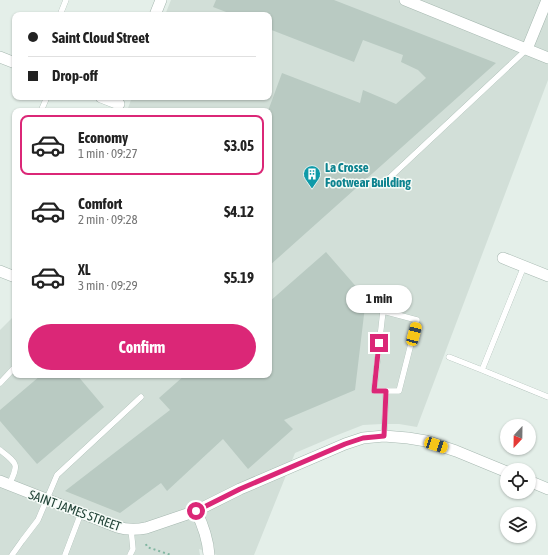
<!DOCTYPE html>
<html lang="en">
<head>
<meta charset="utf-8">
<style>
	body { margin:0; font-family:"Asap Condensed",sans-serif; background:#f2f2f2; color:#222; height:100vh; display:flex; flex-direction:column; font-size:15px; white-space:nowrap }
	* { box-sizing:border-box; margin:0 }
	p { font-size:13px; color:#767676 }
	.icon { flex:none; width:22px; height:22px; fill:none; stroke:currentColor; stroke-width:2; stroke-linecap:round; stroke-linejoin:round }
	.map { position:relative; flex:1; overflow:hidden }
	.panel { position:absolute; left:12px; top:108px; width:260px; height:270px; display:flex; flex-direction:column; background:#fff; border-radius:8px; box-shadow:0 1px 3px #0004 }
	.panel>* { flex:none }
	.guide { position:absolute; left:12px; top:12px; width:260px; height:88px; border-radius:8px; box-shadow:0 1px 3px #0004; display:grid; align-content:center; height:88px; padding:0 16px; background:#fff }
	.needle { width:26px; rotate:202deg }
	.controls { position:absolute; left:500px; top:419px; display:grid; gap:8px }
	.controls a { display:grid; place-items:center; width:36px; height:36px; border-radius:50%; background:#fff; box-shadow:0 1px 3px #0004; font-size:20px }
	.end { position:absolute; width:18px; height:18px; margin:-9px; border:5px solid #db2777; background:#fff; box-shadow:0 0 0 2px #fff }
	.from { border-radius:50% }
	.bubble { position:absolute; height:28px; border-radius:14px; background:#fff; box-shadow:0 1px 3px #0004; font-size:13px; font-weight:700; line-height:28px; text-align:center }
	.car { position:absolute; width:12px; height:24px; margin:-12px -6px; border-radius:5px; box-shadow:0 0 3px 1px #0007; background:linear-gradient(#f5c518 24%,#345 0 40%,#f5c518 0 76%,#345 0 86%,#f5c518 0) }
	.guide b { display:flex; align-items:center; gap:14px; height:38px; font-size:15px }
	.guide b+b { border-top:1px solid #e0e0e0 }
	.guide i { width:10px; height:10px; background:#222 }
	ul { padding:7px 0 0; list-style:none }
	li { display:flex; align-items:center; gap:12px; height:60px; margin:0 8px 6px; padding:0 8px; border:2px solid transparent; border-radius:8px }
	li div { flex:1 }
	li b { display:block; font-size:15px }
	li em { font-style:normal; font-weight:700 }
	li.selected { border-color:#db2777 }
	li>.icon { width:36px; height:36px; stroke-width:1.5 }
	.button { display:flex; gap:8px; margin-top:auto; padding:8px 16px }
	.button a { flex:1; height:46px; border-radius:24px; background:#db2777; color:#fff; font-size:16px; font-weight:700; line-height:46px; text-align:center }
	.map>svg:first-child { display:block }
	.built { fill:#d2dfd8 }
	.building { fill:#b9cac2 }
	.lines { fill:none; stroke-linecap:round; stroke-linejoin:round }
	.lane-casing { stroke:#a6b8b0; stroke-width:6 }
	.street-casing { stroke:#a6b8b0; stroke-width:12 }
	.path { stroke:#81b6a1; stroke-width:2; stroke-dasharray:2 3; stroke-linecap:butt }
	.lane { stroke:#fff; stroke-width:5.5 }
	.street { stroke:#fff; stroke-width:11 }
	.route { stroke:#db2777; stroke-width:5 }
	.labels { text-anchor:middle; stroke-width:3; stroke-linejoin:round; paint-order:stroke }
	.culture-label { font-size:13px; font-weight:bold; fill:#0d838f; stroke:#f5fbf7; text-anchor:start }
	.street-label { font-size:13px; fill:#214337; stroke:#f5fbf7 }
</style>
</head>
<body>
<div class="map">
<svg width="548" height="555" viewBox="0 0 548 555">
	<rect width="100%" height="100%" fill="#e4efe9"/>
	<path class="built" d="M171 0H548V80L417 427 399 424H382L363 425 335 436 295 453 254 555H217L199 549 200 555H0V330L15 315V375H269V111H127L132 97H269V15H165Z"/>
	<path class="building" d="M216 0H334L496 63 269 266V111H268L282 73 360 103 363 90 396 104 426 78 418 70 401 62 403 55 363 40 354 62 269 29V15H234L213 7Z
		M326 252 366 298 355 390 284 420 293 429 248 469 223 439 167 491 161 483 120 513 65 491 170 410 159 398 185 375H269V302Z
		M39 375H77L104 407 37 464 0 421V410L40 376Z"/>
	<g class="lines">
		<g class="lane-casing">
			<path id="lane" d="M60 15 66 0
				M41 111 47 97
				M386 181 527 49
				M449 357 482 370 524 266
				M482 370 548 397
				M0 383 15 367
				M384 436 386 391H374L383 311 417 320 399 391H386
				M0 450C18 464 19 464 9 485
				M12 555 22 541 38 520 57 475 141 397
				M65 555 81 513
				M130 555 133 549 131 529"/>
		</g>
		<g class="street-casing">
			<path id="street" d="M405 0 548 58
				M155 15 161 0
				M527 49 547 0
				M0 57 15 63
				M101 97 119 104
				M503 258 548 276
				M0 271 15 277
				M0 481 117 527C127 530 136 530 146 528L196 511 240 489 345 444 363 438 384 436 408 438 426 441 456 451 507 472
				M529 481 548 489
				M196 511C203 525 208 539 209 555"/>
		</g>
		<path class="path" d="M146 544 147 547 171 555"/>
		<use href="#lane" class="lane"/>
		<use href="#street" class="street"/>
	</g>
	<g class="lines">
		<path class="route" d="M196 511 240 489 345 444 363 438 384 436 386 391H374L379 343"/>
	</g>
	<defs>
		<g id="building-pin" transform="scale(0.9)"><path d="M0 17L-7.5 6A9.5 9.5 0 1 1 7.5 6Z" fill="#0f9aa8" stroke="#f5fbf7"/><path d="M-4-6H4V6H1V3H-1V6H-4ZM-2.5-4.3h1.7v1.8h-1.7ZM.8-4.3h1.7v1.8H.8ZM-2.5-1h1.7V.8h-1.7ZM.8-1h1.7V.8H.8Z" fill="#fff"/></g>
	</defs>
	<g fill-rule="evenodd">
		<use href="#building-pin" x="312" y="174"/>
	</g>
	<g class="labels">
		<g class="culture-label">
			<text x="325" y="172">La Crosse<tspan x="325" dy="15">Footwear Building</tspan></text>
		</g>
		<g class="street-label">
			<text transform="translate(75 510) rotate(20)" y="5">SAINT JAMES STREET</text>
		</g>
	</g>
</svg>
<div class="controls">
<a><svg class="needle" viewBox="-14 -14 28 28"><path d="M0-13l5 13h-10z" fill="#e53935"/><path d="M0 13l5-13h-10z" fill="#767676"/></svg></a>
<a><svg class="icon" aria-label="locate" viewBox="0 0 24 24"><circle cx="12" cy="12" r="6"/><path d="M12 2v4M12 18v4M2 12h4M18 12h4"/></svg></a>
<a><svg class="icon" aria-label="layers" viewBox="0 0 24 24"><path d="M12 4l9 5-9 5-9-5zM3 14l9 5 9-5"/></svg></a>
</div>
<i class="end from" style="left:196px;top:511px"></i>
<i class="end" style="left:379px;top:343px"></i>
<div class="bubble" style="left:346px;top:285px;width:66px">1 min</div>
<i class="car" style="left:414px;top:334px;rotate:15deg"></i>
<i class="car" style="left:436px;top:445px;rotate:108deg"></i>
<div class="guide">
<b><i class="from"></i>Saint Cloud Street</b>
<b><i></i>Drop-off</b>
</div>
<section class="panel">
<ul>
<li class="selected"><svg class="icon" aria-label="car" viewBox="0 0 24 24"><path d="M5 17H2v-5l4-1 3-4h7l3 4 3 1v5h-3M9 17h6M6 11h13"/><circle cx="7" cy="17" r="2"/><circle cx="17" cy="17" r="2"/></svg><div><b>Economy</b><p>1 min · 09:27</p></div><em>$3.05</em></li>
<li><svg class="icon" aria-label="car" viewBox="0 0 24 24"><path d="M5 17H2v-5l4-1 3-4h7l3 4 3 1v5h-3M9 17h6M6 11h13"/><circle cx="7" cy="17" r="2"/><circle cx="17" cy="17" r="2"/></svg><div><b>Comfort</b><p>2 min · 09:28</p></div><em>$4.12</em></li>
<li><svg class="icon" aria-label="car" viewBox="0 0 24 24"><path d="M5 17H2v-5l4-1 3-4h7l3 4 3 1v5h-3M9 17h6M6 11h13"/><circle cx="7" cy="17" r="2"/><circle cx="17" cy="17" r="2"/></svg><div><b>XL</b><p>3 min · 09:29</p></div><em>$5.19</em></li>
</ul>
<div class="button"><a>Confirm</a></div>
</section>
</div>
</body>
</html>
